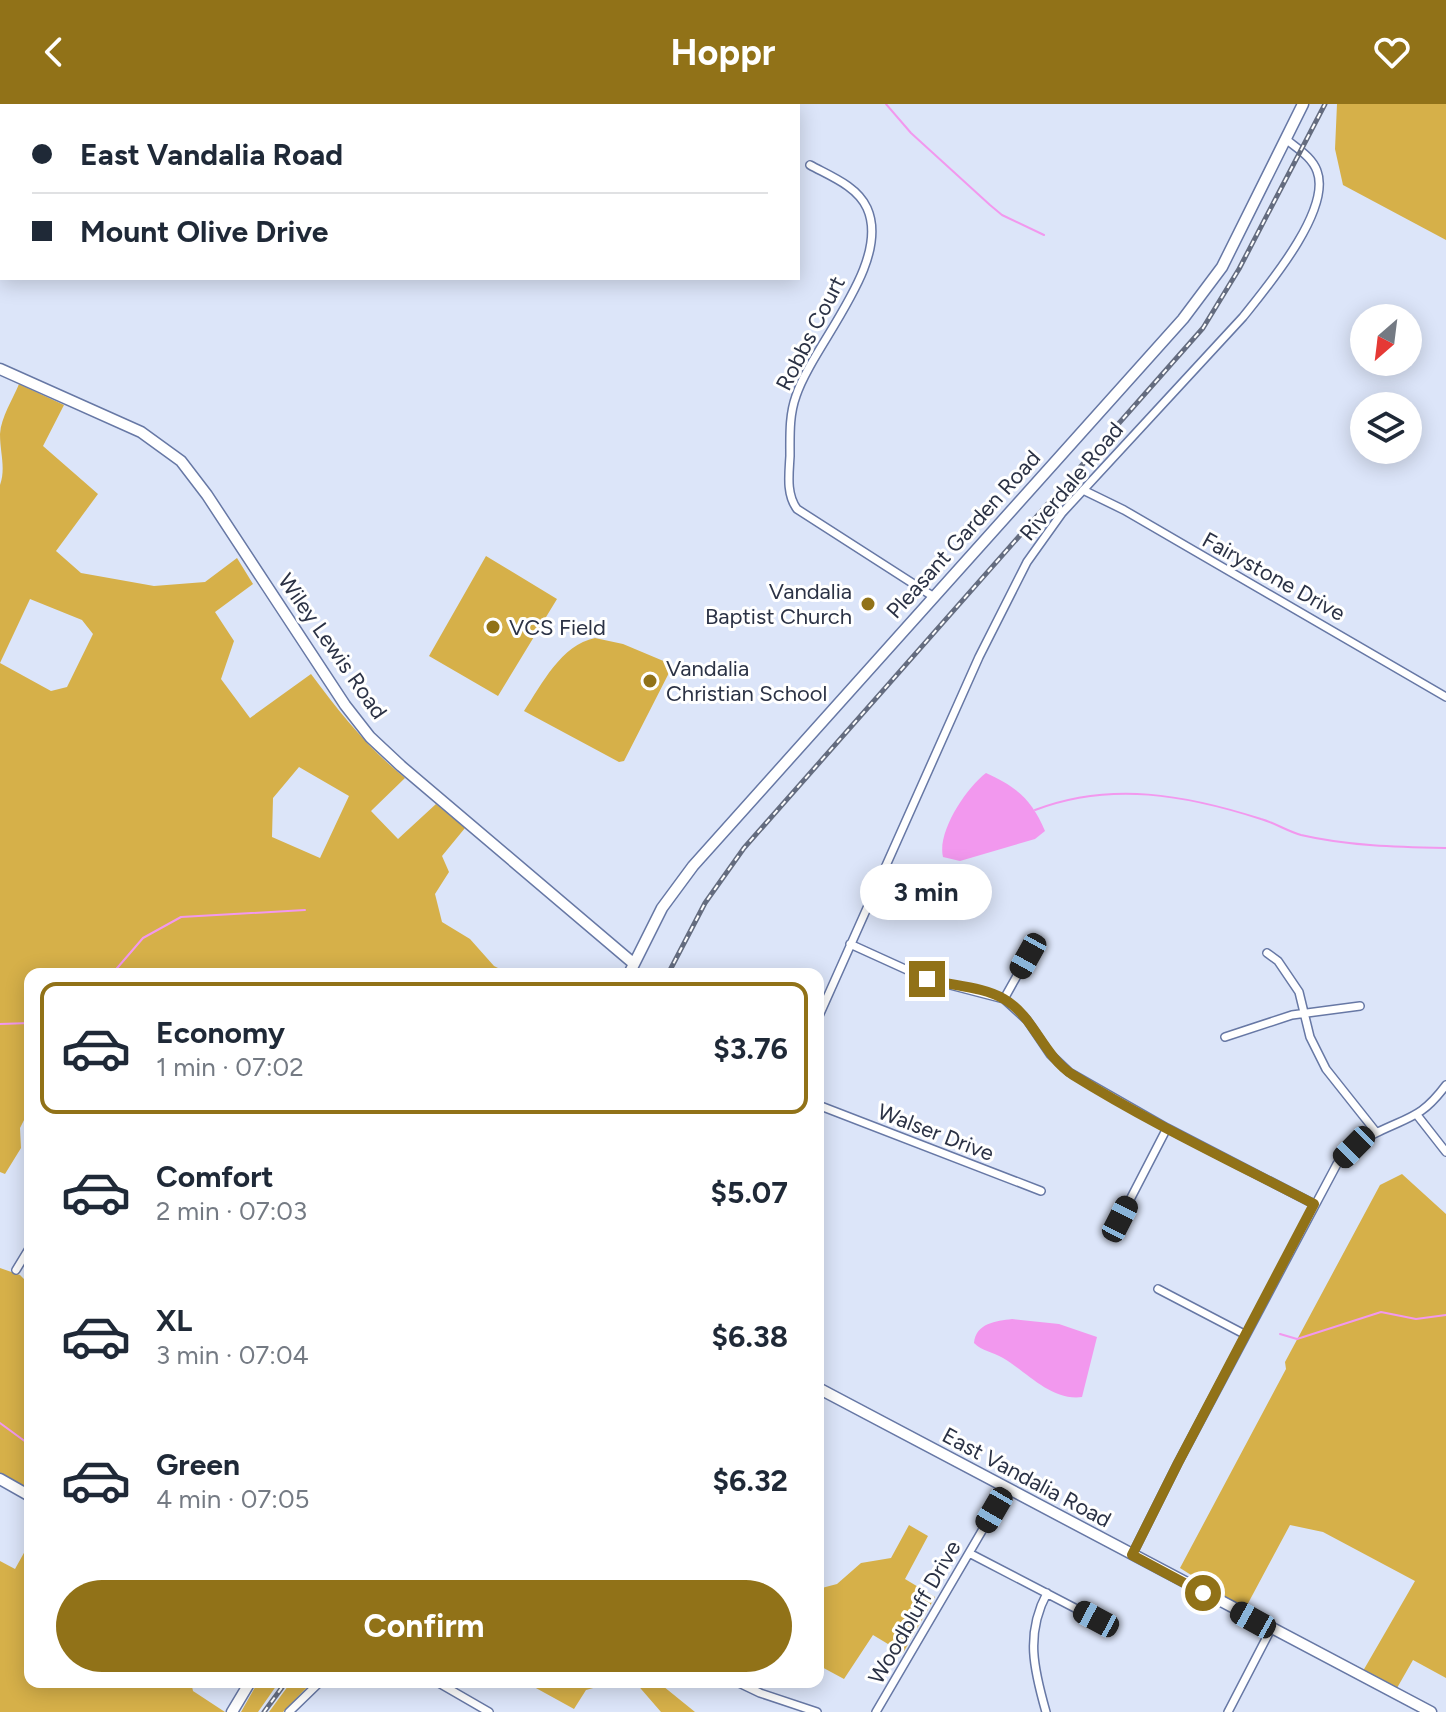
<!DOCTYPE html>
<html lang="en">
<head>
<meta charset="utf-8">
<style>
	body { margin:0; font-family:Figtree,sans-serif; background:#f2f2f3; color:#1f2937; height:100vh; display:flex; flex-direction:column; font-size:30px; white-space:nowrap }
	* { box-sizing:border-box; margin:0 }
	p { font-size:26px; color:#747a83 }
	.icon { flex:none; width:44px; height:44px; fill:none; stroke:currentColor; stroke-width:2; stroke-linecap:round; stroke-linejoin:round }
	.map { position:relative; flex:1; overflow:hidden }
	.sheet { position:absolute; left:24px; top:864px; width:800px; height:720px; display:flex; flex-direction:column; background:#fff; border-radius:16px; box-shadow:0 4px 20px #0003 }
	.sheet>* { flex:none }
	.hud { position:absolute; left:0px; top:0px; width:800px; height:176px; box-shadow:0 4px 20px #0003; display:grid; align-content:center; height:176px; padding:0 32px; background:#fff }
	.needle { width:52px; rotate:208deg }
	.fabs { position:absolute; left:1350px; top:200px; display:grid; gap:16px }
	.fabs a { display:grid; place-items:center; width:72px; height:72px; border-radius:50%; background:#fff; box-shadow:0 4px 20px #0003; font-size:40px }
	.end { position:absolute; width:36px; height:36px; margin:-18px; border:10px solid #917218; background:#fff; box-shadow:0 0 0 4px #fff }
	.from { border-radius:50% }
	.bubble { position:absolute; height:56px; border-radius:28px; background:#fff; box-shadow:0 4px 20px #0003; font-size:26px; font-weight:700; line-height:56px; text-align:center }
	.car { position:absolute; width:24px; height:48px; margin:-24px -12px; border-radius:10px; box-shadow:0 0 6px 2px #0007; background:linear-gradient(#222 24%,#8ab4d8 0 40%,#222 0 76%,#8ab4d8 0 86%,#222 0) }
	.hud b { display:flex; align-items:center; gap:28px; height:76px; font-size:30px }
	.hud b+b { border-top:2px solid #e0e1e3 }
	.hud i { width:20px; height:20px; background:#1f2937 }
	ul { padding:14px 0 0; list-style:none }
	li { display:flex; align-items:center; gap:24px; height:132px; margin:0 16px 12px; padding:0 16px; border:4px solid transparent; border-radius:16px }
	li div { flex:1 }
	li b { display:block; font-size:30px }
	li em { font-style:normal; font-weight:700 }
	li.active { border-color:#917218 }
	li>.icon { width:72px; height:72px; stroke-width:1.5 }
	.action { display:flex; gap:16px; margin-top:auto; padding:16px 32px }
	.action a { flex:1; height:92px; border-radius:48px; background:#917218; color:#fff; font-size:32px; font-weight:700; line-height:92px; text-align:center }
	header { display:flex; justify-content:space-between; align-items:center; height:104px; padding:0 32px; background:#917218; color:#fff; font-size:36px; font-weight:700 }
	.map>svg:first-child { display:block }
	.green { fill:#d6b049; fill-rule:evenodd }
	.water { fill:#f298ee }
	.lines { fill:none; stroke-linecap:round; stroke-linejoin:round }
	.stream { stroke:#f298ee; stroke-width:2 }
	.street-casing { stroke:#6778a5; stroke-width:10 }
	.secondary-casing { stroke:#6778a5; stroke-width:13 }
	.street { stroke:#fff; stroke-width:7 }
	.secondary { stroke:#fff; stroke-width:10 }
	.rail-casing { stroke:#646c7f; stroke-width:5 }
	.rail { stroke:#fff; stroke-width:2; stroke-dasharray:6; stroke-linecap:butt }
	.route { stroke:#917218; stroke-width:10 }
	.poi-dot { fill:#917218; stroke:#fff; stroke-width:3 }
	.labels { text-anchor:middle; stroke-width:6; stroke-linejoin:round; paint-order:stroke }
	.street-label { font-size:22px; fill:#2b3245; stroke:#fff }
	.poi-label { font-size:22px; fill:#2b3245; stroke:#fff; text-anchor:start }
</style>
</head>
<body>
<header><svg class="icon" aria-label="back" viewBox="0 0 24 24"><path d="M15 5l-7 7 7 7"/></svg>Hoppr<svg class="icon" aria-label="heart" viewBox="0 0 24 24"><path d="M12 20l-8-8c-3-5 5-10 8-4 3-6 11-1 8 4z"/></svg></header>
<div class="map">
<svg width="1446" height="1608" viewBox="0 0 1446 1608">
	<rect width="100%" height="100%" fill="#dce5f9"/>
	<path class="green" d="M1337 0H1446V136L1343 81 1335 45Z
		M19 280 64 301 43 342 98 390 56 447 81 469 154 482 205 478 237 454 253 480 215 508 234 537 221 575 250 614 311 570C340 609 367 643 405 674L371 707 398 735 436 700 465 724 442 752 449 768 435 790 442 818 470 835 494 862 510 870H30V1017L25 1014 20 1024 21 1044 5 1070 0 1068V381C6 364 0 349 0 330 1 313 13 295 19 280ZM30 495 82 516 93 530 67 583 51 587 0 559ZM299 663 349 692 320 754 272 733 273 694Z
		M486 452 557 495 498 592 429 552Z
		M595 534 623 540 673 561 624 657 619 658 524 607C542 580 561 541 595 534Z
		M1402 1070 1446 1110V1574L1413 1556 1397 1584 1363 1567 1415 1477 1323 1428 1290 1421 1245 1505 1180 1464 1286 1265 1285 1258 1380 1081Z
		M0 1164 20 1171 30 1181V1386L0 1369Z
		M909 1421 928 1432 905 1475 935 1493 903 1549 873 1531 844 1575 818 1561V1485L837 1480 861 1459 891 1454Z
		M30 1438V1578H191L193 1587 225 1608H0V1457L15 1465Z
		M258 1578H279L258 1608H241Z
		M291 1578H312L283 1608H269Z
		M525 1578H615L586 1586 574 1605Z
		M635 1578H658L695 1608H661Z"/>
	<path class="water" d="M986 669C1017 683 1032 696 1045 727L1035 735 960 757 943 753C937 728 966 684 986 669Z
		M1012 1215 1059 1220 1097 1233 1082 1293C1051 1297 1027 1268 1003 1254 993 1248 982 1247 974 1239 976 1219 996 1217 1012 1215Z"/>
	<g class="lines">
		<path class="stream" d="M886 0 911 29 990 101 1002 111 1044 131
			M1035 706C1111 677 1186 691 1261 715 1275 719 1287 727 1301 731 1348 742 1398 743 1446 744
			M112 870 143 834 181 813 305 806
			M0 920 30 919
			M1280 1230 1297 1235 1381 1208 1416 1215 1446 1211
			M0 1319 30 1341"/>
		<g class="street-casing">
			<path id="street" d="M810 61C830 72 857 82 867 104 892 159 813 240 796 292 789 311 790 332 790 352 789 370 786 390 797 405L934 493
				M1083 386 1124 406 1446 593
				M850 840 927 875 1004 895 1027 916 1050 950 1069 968 1167 1024 1314 1100
				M1267 849 1278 857 1299 888 1310 933 1326 965 1376 1028
				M1004 895 1028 852
				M818 914 979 553 1027 458 1062 409 1243 213C1267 183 1332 106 1317 67 1312 53 1298 45 1287 36
				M1225 933 1292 911 1360 902
				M818 1001 1041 1087
				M1417 1011 1446 1048
				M1120 1115 1167 1024
				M16 1166 30 1143
				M1158 1185 1246 1231
				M969 1449 1096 1515
				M1132 1451 1178 1359 1337 1060C1349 1048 1362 1035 1378 1028 1411 1012 1422 1013 1446 981
				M437 1578 489 1608
				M737 1578 760 1589 817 1608
				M289 1608 320 1578
				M876 1608 1007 1384
				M1046 1608C1034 1566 1025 1530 1047 1489
				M1228 1608 1271 1525"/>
		</g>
		<g class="secondary-casing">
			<path id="secondary" d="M0 265 141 328 181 357 207 391 345 601 370 633 401 662 633 859
				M629 870 662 804 693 762 1183 215 1222 163 1303 0
				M818 1284 1431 1608
				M0 1375 30 1392
				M232 1608 250 1578"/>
		</g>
		<use href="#street" class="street"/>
		<use href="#secondary" class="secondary"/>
		<g class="rail-casing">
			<path id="rail" d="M668 870 705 799 744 744 1203 224 1239 165 1325 0
				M264 1608 286 1578"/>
		</g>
		<use href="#rail" class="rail"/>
	</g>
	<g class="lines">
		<path class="route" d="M927 875C951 882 982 882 1004 895 1034 912 1043 952 1073 971 1150 1019 1233 1058 1314 1100L1178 1359 1132 1451 1203 1489"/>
	</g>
	<g class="poi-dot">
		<circle cx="868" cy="500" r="8"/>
		<circle cx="493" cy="523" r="8"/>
		<circle cx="650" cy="577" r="8"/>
	</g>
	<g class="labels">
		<g class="street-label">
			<text transform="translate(810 229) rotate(-63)" y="8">Robbs Court</text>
			<text transform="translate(1071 377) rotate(-50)" y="8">Riverdale Road</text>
			<text transform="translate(963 430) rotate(-48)" y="8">Pleasant Garden Road</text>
			<text transform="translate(1274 472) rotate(29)" y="8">Fairystone Drive</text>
			<text transform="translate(333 542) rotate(55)" y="8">Wiley Lewis Road</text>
			<text transform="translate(936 1028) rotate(21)" y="8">Walser Drive</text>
			<text transform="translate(1027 1373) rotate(28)" y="8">East Vandalia Road</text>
			<text transform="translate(914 1508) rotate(-60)" y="8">Woodbluff Drive</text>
		</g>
		<g class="poi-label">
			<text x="852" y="495" text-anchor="end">Vandalia<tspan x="852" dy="25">Baptist Church</tspan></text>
			<text x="509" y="531">VCS Field</text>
			<text x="666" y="572">Vandalia<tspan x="666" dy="25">Christian School</tspan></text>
		</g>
	</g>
</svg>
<div class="fabs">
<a><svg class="needle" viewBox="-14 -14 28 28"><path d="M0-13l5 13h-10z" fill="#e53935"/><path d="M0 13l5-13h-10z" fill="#747a83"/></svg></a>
<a><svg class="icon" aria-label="layers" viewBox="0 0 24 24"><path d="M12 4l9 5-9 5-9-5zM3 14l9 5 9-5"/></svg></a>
</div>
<i class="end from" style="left:1203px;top:1489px"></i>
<i class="end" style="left:927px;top:875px"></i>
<div class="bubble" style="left:860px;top:760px;width:132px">3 min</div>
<i class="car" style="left:1028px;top:852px;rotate:209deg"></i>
<i class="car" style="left:1354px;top:1043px;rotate:225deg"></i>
<i class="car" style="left:1120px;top:1115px;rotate:27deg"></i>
<i class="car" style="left:994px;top:1406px;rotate:210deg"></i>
<i class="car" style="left:1096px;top:1515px;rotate:298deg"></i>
<i class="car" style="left:1253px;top:1516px;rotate:299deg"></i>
<div class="hud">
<b><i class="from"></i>East Vandalia Road</b>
<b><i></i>Mount Olive Drive</b>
</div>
<section class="sheet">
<ul>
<li class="active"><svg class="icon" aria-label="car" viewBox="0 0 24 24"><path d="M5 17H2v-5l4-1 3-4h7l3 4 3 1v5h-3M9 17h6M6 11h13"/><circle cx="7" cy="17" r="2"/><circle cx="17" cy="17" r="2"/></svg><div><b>Economy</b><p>1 min · 07:02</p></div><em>$3.76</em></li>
<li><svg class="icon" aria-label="car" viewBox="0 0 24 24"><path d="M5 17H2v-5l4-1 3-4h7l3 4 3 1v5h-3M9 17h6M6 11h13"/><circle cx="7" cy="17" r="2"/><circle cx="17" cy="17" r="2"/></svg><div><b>Comfort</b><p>2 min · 07:03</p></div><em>$5.07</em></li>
<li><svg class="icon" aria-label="car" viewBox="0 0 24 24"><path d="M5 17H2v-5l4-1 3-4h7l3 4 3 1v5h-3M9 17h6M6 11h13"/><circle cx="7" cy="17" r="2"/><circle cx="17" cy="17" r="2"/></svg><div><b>XL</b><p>3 min · 07:04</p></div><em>$6.38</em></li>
<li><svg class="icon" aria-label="car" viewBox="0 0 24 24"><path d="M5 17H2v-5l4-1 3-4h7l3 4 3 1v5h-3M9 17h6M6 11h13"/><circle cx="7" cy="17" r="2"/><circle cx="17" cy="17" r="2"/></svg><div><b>Green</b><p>4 min · 07:05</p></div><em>$6.32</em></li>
</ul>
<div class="action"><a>Confirm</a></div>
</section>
</div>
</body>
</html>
